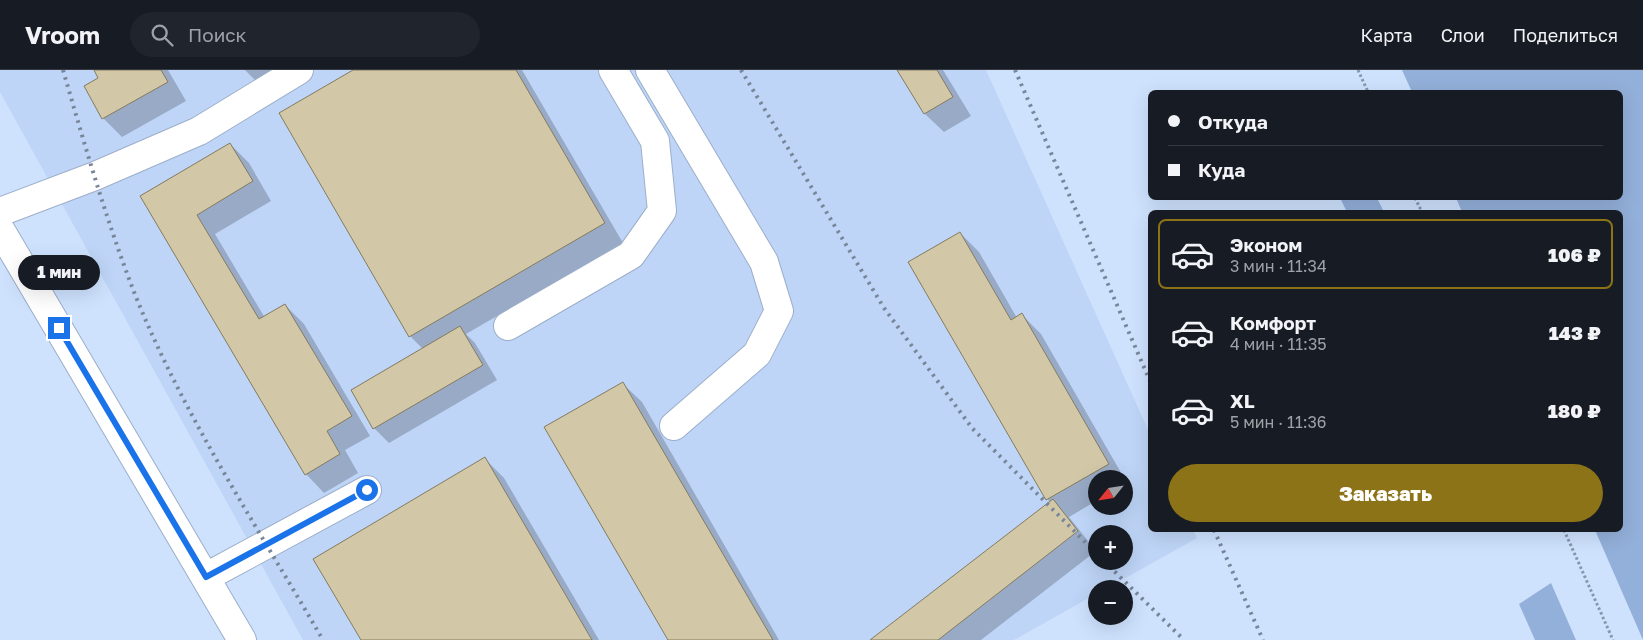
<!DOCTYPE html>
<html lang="ru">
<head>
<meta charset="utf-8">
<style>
	body { margin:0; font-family:"Golos Text",sans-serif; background:#20242c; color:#f1f3f6; height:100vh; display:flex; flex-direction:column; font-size:19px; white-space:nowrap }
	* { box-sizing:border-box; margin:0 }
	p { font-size:16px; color:#9ea1a6 }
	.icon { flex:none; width:28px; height:28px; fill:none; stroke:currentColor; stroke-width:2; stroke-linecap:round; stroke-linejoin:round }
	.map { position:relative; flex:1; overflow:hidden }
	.details { position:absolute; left:1148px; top:140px; width:475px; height:322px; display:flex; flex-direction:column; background:#171b24; border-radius:8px; box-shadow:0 5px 20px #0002 }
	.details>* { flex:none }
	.top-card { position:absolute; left:1148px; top:20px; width:475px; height:110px; border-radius:8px; box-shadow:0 5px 20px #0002; display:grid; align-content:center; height:110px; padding:0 20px; background:#171b24 }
	.needle { width:32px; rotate:240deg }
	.fabs { position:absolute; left:1088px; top:400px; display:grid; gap:10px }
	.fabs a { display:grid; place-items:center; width:45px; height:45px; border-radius:50%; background:#171b24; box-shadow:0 5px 20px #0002; font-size:25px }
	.end { position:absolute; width:22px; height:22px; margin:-11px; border:6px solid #1a73e8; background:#fff; box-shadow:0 0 0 2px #fff }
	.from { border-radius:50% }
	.bubble { position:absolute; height:35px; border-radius:18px; background:#171b24; box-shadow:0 5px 20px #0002; font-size:16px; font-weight:800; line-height:35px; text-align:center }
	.top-card b { display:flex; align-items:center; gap:18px; height:48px; font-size:19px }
	.top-card b+b { border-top:1px solid #363941 }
	.top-card i { width:12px; height:12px; background:#f1f3f6 }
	ul { padding:9px 0 0; list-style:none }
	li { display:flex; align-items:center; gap:15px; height:70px; margin:0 10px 8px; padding:0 10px; border:2px solid transparent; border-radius:8px }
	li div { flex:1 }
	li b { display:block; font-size:19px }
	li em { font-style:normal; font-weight:800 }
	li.current { border-color:#8c7317 }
	li>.icon { width:45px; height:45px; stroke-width:1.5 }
	.primary-button { display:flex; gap:10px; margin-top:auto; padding:10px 20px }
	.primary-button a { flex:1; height:58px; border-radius:30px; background:#8c7317; color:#fff; font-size:20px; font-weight:800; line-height:58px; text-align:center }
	header { display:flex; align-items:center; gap:30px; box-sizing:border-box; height:70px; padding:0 25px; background:#171b24; border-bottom:1px solid #363941 }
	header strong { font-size:24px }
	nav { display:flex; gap:28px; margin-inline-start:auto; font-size:18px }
	.search { width:350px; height:45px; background:#20242c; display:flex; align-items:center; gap:12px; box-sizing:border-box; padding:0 18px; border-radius:28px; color:#9ea1a6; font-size:19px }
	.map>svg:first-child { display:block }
	.built { fill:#bed5f7; fill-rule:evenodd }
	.forest { fill:#93b0da }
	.shadow { fill:#0003 }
	.building { fill:#d2c8a8; stroke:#847b5e }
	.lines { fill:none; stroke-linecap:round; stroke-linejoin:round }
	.minor-casing { stroke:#9caec9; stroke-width:30 }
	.path { stroke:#8796ab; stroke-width:3; stroke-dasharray:2.5 2.5; stroke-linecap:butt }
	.minor { stroke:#fff; stroke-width:28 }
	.rail { stroke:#788699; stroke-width:4; stroke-dasharray:2.5 5; stroke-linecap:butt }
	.route { stroke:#1a73e8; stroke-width:6 }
</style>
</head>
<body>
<header>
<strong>Vroom</strong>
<div class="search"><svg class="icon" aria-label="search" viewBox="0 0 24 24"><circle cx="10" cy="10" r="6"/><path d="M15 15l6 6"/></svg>Поиск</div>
<nav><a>Карта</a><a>Слои</a><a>Поделиться</a></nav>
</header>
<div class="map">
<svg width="1643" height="570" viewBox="0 0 1643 570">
	<rect width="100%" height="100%" fill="#cee2fe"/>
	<path class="built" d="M0 0H986L1150 364V460H1193L1197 468 1106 519H1096V524L1014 570H303L0 22ZM1096 409H1124V436H1096ZM1096 464H1124V491H1096Z"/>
	<path class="forest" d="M1402 0H1643V570L1595 460H1620V142H1462L1456 128H1620V22H1412Z
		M1340 128H1377L1384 142H1347Z
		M1551 513 1576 570H1535L1519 534Z"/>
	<path class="shadow" d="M95 0H168L186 31 122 67 103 48 85 17 100 9Z
		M245 0H279L263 18Z
		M355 0H522L623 173 466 264 475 273 497 310 389 373 374 358 423 279 410 266Z
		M899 0H943L971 46 944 62 925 44Z
		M230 74 249 93 271 131 215 164 265 248 285 235 304 254 370 366 345 380 358 403 324 423 306 404 141 127Z
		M960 163 979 182 1017 248 1022 245 1041 264 1127 413 1124 415V409H1096V431L1069 447 1096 481 981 570H872L1050 433 910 192Z
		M623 314 642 332 779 570H669Z
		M485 389 504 408 599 570H362Z"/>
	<path class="building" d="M94 0H161L168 12 102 49 84 16 98 8Z
		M353 0H516L605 153 409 267 279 43Z
		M897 0H937L953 27 924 44Z
		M230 73 253 111 197 145 259 249 285 234 352 346 327 361 340 384 305 405 140 126Z
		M960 162 1011 250 1022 243 1109 394 1046 430 908 192Z
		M460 256 483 295 373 359 351 320Z
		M623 312 773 570H668L544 357Z
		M485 387 592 570H361L313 489Z
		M1053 429 1078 461 938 570H870Z"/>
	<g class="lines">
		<g class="minor-casing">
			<path id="minor" d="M650 0 764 192 779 241 757 284 674 356
				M0 142 95 106 199 61 299 0
				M0 159 242 570
				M508 256 631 185 662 141 655 71 613 0
				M206 507 367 420"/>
		</g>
		<path class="path" d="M1358 0 1368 22
			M1415 128 1422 142
			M1564 460 1613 570"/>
		<use href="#minor" class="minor"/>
		<path class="rail" d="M63 0C85 76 107 153 136 227 185 348 258 458 323 570
			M741 0 884 238 972 358 1096 483
			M1015 0 1150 311
			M1214 460 1263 570
			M1104 491 1184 570"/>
	</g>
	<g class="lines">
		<path class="route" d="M59 258 206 507 367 420"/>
	</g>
</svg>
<div class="fabs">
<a><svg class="needle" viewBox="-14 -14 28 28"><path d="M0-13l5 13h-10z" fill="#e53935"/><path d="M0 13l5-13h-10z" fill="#9ea1a6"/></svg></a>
<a>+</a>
<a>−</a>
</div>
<i class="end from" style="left:367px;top:420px"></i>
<i class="end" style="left:59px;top:258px"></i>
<div class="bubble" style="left:18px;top:185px;width:82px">1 мин</div>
<div class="top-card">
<b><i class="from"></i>Откуда</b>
<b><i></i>Куда</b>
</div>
<section class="details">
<ul>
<li class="current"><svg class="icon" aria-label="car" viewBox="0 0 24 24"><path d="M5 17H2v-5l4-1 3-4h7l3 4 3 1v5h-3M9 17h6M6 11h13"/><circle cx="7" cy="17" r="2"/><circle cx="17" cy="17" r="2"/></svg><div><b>Эконом</b><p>3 мин · 11:34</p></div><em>106 ₽</em></li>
<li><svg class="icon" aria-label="car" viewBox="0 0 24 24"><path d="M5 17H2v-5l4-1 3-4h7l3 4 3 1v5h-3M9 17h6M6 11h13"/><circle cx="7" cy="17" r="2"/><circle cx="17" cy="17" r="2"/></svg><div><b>Комфорт</b><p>4 мин · 11:35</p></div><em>143 ₽</em></li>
<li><svg class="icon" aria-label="car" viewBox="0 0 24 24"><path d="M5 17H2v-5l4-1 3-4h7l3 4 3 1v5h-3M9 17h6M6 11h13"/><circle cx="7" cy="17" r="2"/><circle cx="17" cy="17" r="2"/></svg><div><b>XL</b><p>5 мин · 11:36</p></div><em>180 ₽</em></li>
</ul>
<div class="primary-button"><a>Заказать</a></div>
</section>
</div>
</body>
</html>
